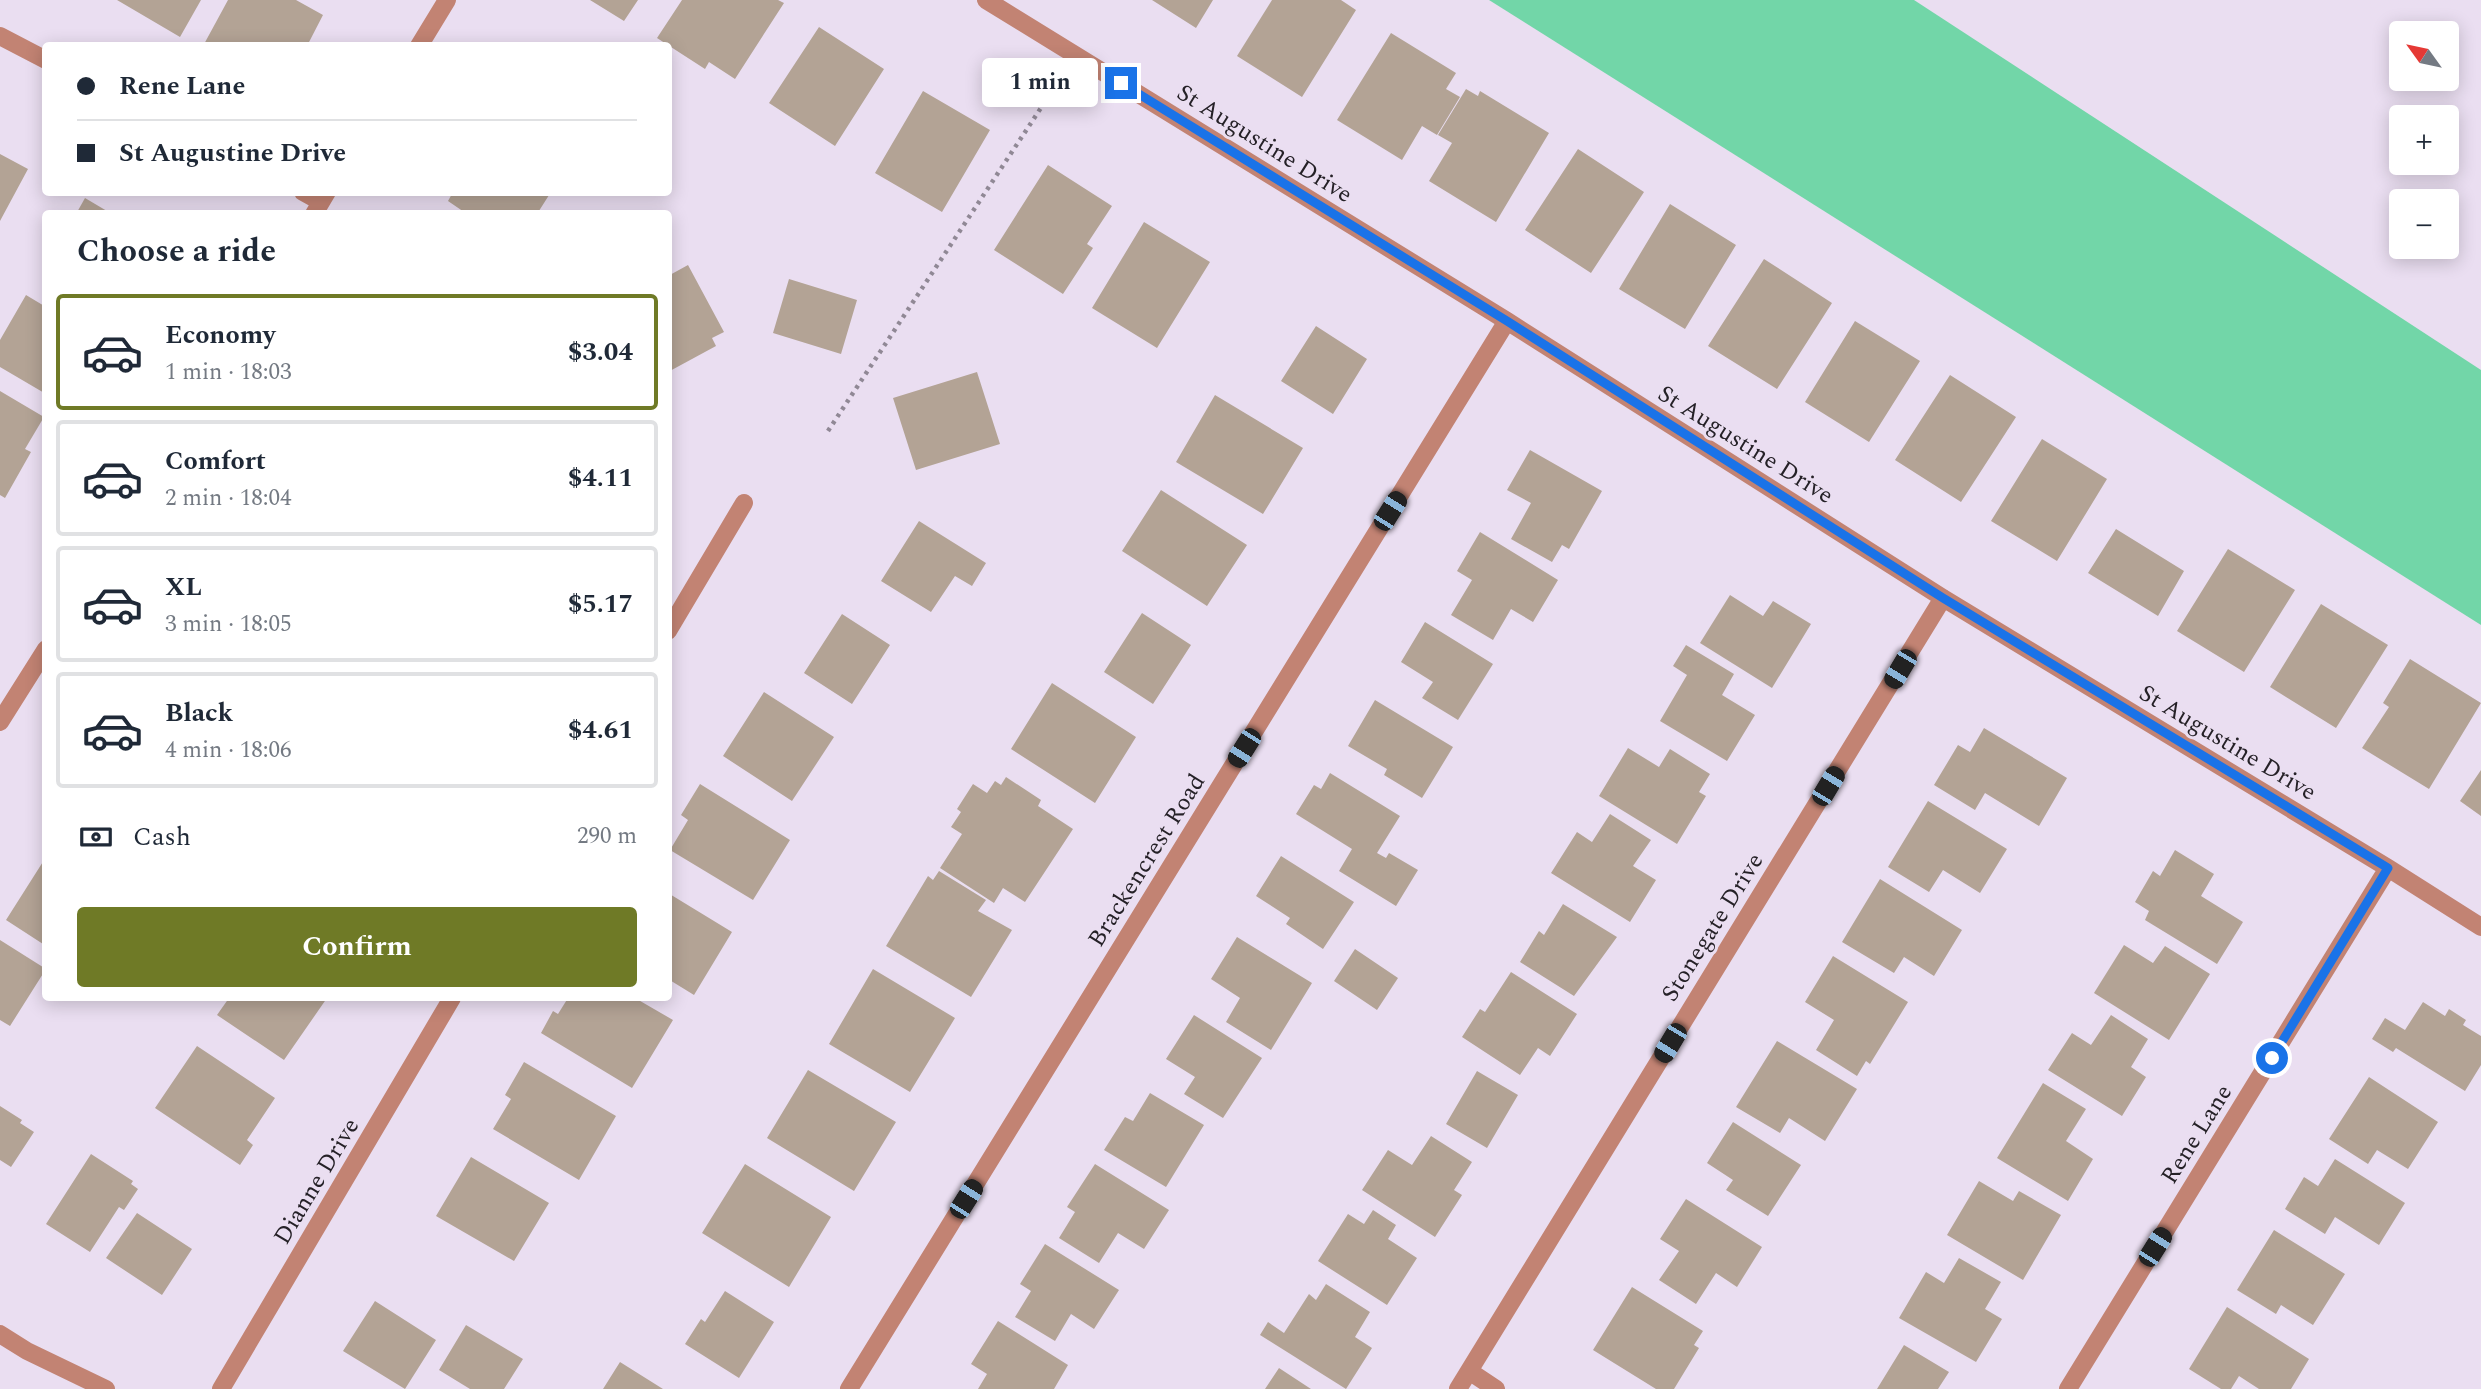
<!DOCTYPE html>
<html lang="en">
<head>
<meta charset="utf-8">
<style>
	body { margin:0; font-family:Spectral,serif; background:#f6f6f7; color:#1f2937; height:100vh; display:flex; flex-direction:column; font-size:26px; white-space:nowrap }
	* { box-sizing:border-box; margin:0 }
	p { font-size:23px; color:#747a83 }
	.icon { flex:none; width:38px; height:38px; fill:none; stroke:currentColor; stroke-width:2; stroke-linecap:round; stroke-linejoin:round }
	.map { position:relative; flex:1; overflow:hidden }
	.drawer { position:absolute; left:42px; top:210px; width:630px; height:791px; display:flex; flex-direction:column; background:#fff; border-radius:7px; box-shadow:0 4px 18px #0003 }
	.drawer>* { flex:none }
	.banner { position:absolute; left:42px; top:42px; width:630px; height:154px; border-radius:7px; box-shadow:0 4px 18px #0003; display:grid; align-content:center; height:154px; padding:0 35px; background:#fff }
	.needle { width:46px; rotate:303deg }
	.buttons { position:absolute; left:2389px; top:21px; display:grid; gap:14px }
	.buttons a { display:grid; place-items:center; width:70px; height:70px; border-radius:7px; background:#fff; box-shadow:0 4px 18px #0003; font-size:35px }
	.end { position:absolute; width:32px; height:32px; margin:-16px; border:9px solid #1a73e8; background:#fff; box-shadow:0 0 0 4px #fff }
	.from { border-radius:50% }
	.bubble { position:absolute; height:49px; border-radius:7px; background:#fff; box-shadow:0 4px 18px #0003; font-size:23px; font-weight:700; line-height:49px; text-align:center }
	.car { position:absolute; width:21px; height:42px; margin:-21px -10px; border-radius:9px; box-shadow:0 0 5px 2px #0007; background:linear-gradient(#222 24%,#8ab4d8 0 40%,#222 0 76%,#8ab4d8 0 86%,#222 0) }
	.banner b { display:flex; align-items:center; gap:24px; height:66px; font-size:26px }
	.banner b+b { border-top:2px solid #e0e1e3 }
	.banner i { width:18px; height:18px; background:#1f2937 }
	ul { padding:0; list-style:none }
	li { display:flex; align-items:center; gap:21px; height:116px; margin:0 14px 10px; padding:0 21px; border:4px solid #e0e1e3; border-radius:7px }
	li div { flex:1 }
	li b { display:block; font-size:26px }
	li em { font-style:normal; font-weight:700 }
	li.active { border-color:#6f7a26 }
	li>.icon { width:63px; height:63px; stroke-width:1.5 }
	h2 { padding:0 35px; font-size:32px; line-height:84px }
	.pay { display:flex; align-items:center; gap:18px; height:77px; padding:0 35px; font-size:26px }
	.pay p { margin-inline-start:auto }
	.action { display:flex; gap:14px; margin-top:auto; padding:14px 35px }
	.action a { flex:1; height:80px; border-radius:7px; background:#6f7a26; color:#fff; font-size:28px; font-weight:700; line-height:80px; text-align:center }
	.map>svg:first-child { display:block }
	.green { fill:#72d6a8 }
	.building { fill:#b3a395 }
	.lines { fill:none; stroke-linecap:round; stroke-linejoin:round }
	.path { stroke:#908895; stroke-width:4.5; stroke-dasharray:3.5 5; stroke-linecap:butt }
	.minor { stroke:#c28373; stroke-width:18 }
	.route { stroke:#1a73e8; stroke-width:9 }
	.labels { text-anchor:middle; stroke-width:6; stroke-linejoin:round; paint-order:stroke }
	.street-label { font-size:24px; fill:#252127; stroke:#eadef1 }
</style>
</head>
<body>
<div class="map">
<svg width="2481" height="1389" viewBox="0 0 2481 1389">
	<rect width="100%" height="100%" fill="#eadef1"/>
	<path class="green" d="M1489 0H1914L2481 370V625Z"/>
	<path class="building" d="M117 0H201L180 37Z
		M228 0H296L323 15 307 46H203Z
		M590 0H638L624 21Z
		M682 0H778L784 3 735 79 709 62 705 69 657 38Z
		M1152 0H1213L1196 28Z
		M1272 0H1341L1356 10 1302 97 1237 56Z
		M819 27 884 69 835 146 769 103Z
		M1391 33 1456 73 1446 89 1460 97 1437 135 1422 126 1402 160 1337 120Z
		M1466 89 1478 96 1480 91 1549 133 1496 222 1429 181 1452 143 1438 135Z
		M923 91 990 130 942 212 875 173Z
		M1578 149 1644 192 1591 273 1525 230Z
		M0 154 28 169 0 221Z
		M1048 165 1112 206 1087 244 1093 248 1063 294 994 250Z
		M453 192H551L537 214H467L448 201Z
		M85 198 112 214H76Z
		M1670 204 1736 245 1685 329 1619 289Z
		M1144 222 1210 262 1157 348 1092 308Z
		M1764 259 1832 303 1777 389 1708 346Z
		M688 265 724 332 712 338 716 346 668 372V276Z
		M789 279 857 300 841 354 773 333Z
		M26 295 46 307V394L0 367V340Z
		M1855 321 1920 361 1869 442 1805 402Z
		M1316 326 1367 359 1333 414 1281 381Z
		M977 372 1000 444 916 470 893 398Z
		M1950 375 2016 417 1961 502 1895 460Z
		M0 391 44 417 25 449 31 452 5 498 0 495Z
		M1215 395 1303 448 1263 514 1176 462Z
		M2042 439 2107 479 2057 561 1991 521Z
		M1530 450 1602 491 1569 549 1562 545 1552 562 1511 539 1531 503 1507 490Z
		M1161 490 1247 545 1207 606 1122 551Z
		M919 521 986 563 972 586 955 576 931 612 881 581Z
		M2116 529 2184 571 2158 616 2088 573Z
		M1480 532 1558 580 1533 622 1511 609 1493 640 1451 615 1472 580 1457 571Z
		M2228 549 2295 590 2244 672 2177 631Z
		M1730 595 1763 616 1773 601 1811 624 1772 688 1700 643Z
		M2321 604 2388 645 2336 728 2270 687Z
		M1142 613 1191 645 1153 704 1104 672Z
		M842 614 890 645 852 704 804 673Z
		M1425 622 1493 664 1458 720 1422 698 1433 682 1401 662Z
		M1686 645 1734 674 1722 695 1755 715 1727 761 1660 721 1687 675 1673 666Z
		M2410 659 2481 703 2429 789 2362 748 2389 707 2383 703Z
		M1052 683 1136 737 1095 803 1011 749Z
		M764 692 834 737 792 801 723 756Z
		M1375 700 1453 747 1422 798 1384 775 1387 769 1348 746Z
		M1984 728 2067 778 2039 826 1985 793 1975 810 1934 785 1958 745 1970 752Z
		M1628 748 1659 767 1670 749 1710 774 1699 792 1706 796 1677 844 1599 796Z
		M2481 770V816L2460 801Z
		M1330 773 1400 816 1377 853 1386 858 1389 853 1418 870 1396 906 1339 871 1352 849 1296 814 1314 785 1321 789Z
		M1006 777 1041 800 1038 806 1073 829 1025 902 1003 888 994 903 940 868 962 834 951 827 961 812 957 809 973 784 987 793 995 781 1001 785Z
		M700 784 790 840 753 900 670 850 688 820 681 815Z
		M1928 801 2007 849 1980 893 1943 870 1929 892 1888 867Z
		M1610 814 1651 840 1633 866 1656 880 1630 922 1551 873 1577 832 1592 842Z
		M2175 850 2214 874 2201 896 2243 922 2217 964 2145 920 2149 911 2135 902 2153 871 2160 876Z
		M1281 856 1354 902 1323 949 1286 924 1290 918 1256 896Z
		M46 857V940L43 944 6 920Z
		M939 871 986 900 978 911 1012 930 971 997 886 946 928 876 933 880Z
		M1880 879 1962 930 1934 976 1904 957 1894 973 1842 942Z
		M668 893 732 932 694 995 668 979Z
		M1563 904 1617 937 1574 996 1520 962 1539 931 1544 935Z
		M1237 937 1312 983 1271 1050 1226 1022 1240 998 1211 979Z
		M0 940 46 969 10 1026 0 1020Z
		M2124 945 2153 963 2165 946 2210 974 2169 1040 2094 993Z
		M1355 949 1398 978 1377 1010 1334 981Z
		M1833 956 1908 1002 1870 1064 1866 1061 1857 1076 1816 1050 1834 1020 1805 1002Z
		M873 969 955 1018 910 1092 829 1044Z
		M1511 972 1577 1014 1550 1056 1538 1048 1520 1075 1462 1037 1480 1009 1485 1012Z
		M229 998H327L284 1060 217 1015Z
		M568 998H635L673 1020 632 1088 541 1033 553 1011 558 1014Z
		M2423 1002 2445 1016 2449 1009 2466 1020 2463 1025 2481 1036V1065L2465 1091 2396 1048 2393 1052 2372 1039 2385 1018 2405 1030Z
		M1194 1015 1262 1058 1223 1118 1184 1094 1195 1077 1166 1059Z
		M2111 1015 2148 1039 2131 1067 2146 1077 2122 1116 2048 1070 2072 1033 2091 1045Z
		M1777 1041 1857 1089 1825 1141 1789 1118 1780 1133 1736 1107Z
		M197 1046 275 1098 247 1140 253 1145 240 1165 155 1108Z
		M524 1062 616 1116 579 1180 493 1129 511 1099 505 1095Z
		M808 1070 896 1122 854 1191 767 1138Z
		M1477 1071 1518 1095 1487 1148 1446 1124Z
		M2369 1077 2438 1122 2408 1169 2377 1150 2368 1164 2329 1139Z
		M2043 1083 2086 1109 2066 1141 2093 1159 2068 1201 1997 1158Z
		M1150 1093 1204 1125 1166 1187 1104 1150 1125 1117 1133 1121Z
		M0 1106 22 1120 20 1123 34 1132 11 1167 0 1160Z
		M1733 1122 1801 1165 1768 1216 1726 1190 1733 1180 1707 1163Z
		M1431 1136 1472 1162 1454 1190 1462 1195 1435 1237 1362 1190 1388 1150 1412 1165Z
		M91 1154 133 1181 131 1184 138 1189 124 1210 119 1207 90 1252 46 1224Z
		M471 1157 549 1203 514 1261 436 1216Z
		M2335 1159 2405 1203 2379 1245 2335 1217 2325 1234 2285 1209 2304 1177 2318 1186Z
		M745 1164 831 1217 789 1287 702 1233Z
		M1095 1164 1169 1210 1144 1249 1118 1233 1099 1263 1059 1238 1075 1212 1067 1207Z
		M1979 1181 2013 1201 2019 1191 2061 1215 2023 1280 1947 1235Z
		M1686 1199 1762 1247 1737 1287 1716 1273 1696 1304 1659 1280 1679 1251 1660 1239Z
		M1373 1210 1396 1225 1388 1239 1417 1258 1387 1305 1318 1261 1348 1214 1364 1224Z
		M137 1213 192 1249 162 1295 106 1258Z
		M2274 1230 2345 1274 2313 1325 2281 1305 2276 1314 2237 1290Z
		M1045 1244 1119 1290 1094 1329 1071 1314 1055 1341 1015 1317 1031 1291 1020 1284Z
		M1959 1258 2001 1282 1985 1309 2002 1319 1976 1362 1899 1318 1926 1272 1944 1283Z
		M1326 1284 1370 1312 1355 1337 1372 1348 1346 1389 1260 1335 1268 1322 1284 1333 1309 1294 1316 1300Z
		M1632 1287 1703 1331 1694 1345 1699 1348 1674 1389H1656L1593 1350Z
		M725 1291 774 1322 739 1378 685 1344 701 1319 705 1322Z
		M375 1301 436 1340 405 1389 343 1351Z
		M2227 1307 2309 1359 2291 1389H2259L2239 1376 2231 1389H2221L2189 1369Z
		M998 1321 1068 1365 1054 1389H978L987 1374 971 1364Z
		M466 1325 523 1359 504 1389H470L439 1370Z
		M1904 1345 1949 1372 1938 1389H1877Z
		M620 1362 663 1389H603Z
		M1279 1368 1311 1389H1265Z"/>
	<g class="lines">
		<path class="path" d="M828 431 1060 79"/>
		<path class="minor" d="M986 0 1507 321 1943 598 2388 868 2481 927
			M0 36 46 60
			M419 46 447 0
			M303 192 321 202
			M314 214 327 192
			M668 631 744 503
			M0 722 46 649
			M0 1334 27 1351 106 1389
			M1469 1371 1496 1389
			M221 1389 452 998
			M849 1389 1507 321
			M1458 1389 1943 598
			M2068 1389 2388 868"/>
	</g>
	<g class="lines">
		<path class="route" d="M1121 83 1507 321 1943 598 2388 868 2272 1058"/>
	</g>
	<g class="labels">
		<g class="street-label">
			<text transform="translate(1265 143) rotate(32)" y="8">St Augustine Drive</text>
			<text transform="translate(1746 444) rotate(32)" y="8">St Augustine Drive</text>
			<text transform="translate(2228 742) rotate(31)" y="8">St Augustine Drive</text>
			<text transform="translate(1146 860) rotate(-58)" y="8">Brackencrest Road</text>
			<text transform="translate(1712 927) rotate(-58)" y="8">Stonegate Drive</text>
			<text transform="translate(2196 1134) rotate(-58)" y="8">Rene Lane</text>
			<text transform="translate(316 1181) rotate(-59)" y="8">Dianne Drive</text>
		</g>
	</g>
</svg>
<div class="buttons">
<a><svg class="needle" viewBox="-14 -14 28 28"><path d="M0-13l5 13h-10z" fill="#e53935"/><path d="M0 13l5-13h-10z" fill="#747a83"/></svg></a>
<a>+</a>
<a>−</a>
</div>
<i class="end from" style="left:2272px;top:1058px"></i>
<i class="end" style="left:1121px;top:83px"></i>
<div class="bubble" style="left:982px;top:58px;width:116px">1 min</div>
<i class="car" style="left:1390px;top:511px;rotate:32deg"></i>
<i class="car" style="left:1900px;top:669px;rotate:211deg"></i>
<i class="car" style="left:1244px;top:748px;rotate:212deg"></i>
<i class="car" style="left:1828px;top:786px;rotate:31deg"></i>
<i class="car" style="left:1670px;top:1043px;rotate:211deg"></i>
<i class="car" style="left:966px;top:1199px;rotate:32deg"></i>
<i class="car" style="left:2155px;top:1247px;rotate:32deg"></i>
<div class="banner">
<b><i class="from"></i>Rene Lane</b>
<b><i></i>St Augustine Drive</b>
</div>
<section class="drawer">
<h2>Choose a ride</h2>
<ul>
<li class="active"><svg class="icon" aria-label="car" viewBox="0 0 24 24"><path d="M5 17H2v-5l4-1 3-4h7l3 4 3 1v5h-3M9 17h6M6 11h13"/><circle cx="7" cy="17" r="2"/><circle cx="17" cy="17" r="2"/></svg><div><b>Economy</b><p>1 min · 18:03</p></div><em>$3.04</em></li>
<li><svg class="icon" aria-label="car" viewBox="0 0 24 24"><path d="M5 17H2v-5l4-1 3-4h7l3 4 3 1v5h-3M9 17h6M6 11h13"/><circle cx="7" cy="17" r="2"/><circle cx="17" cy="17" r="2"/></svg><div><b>Comfort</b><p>2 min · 18:04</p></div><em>$4.11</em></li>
<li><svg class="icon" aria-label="car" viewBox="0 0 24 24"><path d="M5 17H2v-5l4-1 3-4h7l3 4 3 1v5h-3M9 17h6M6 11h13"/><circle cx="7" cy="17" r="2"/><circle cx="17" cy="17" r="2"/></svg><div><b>XL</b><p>3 min · 18:05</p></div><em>$5.17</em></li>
<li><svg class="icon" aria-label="car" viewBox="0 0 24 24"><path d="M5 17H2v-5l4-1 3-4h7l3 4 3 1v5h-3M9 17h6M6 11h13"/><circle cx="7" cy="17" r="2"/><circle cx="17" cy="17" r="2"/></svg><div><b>Black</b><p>4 min · 18:06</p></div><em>$4.61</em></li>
</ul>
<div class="pay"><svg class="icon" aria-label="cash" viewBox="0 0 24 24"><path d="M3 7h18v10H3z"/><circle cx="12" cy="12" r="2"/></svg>Cash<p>290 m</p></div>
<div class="action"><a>Confirm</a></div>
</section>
</div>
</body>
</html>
